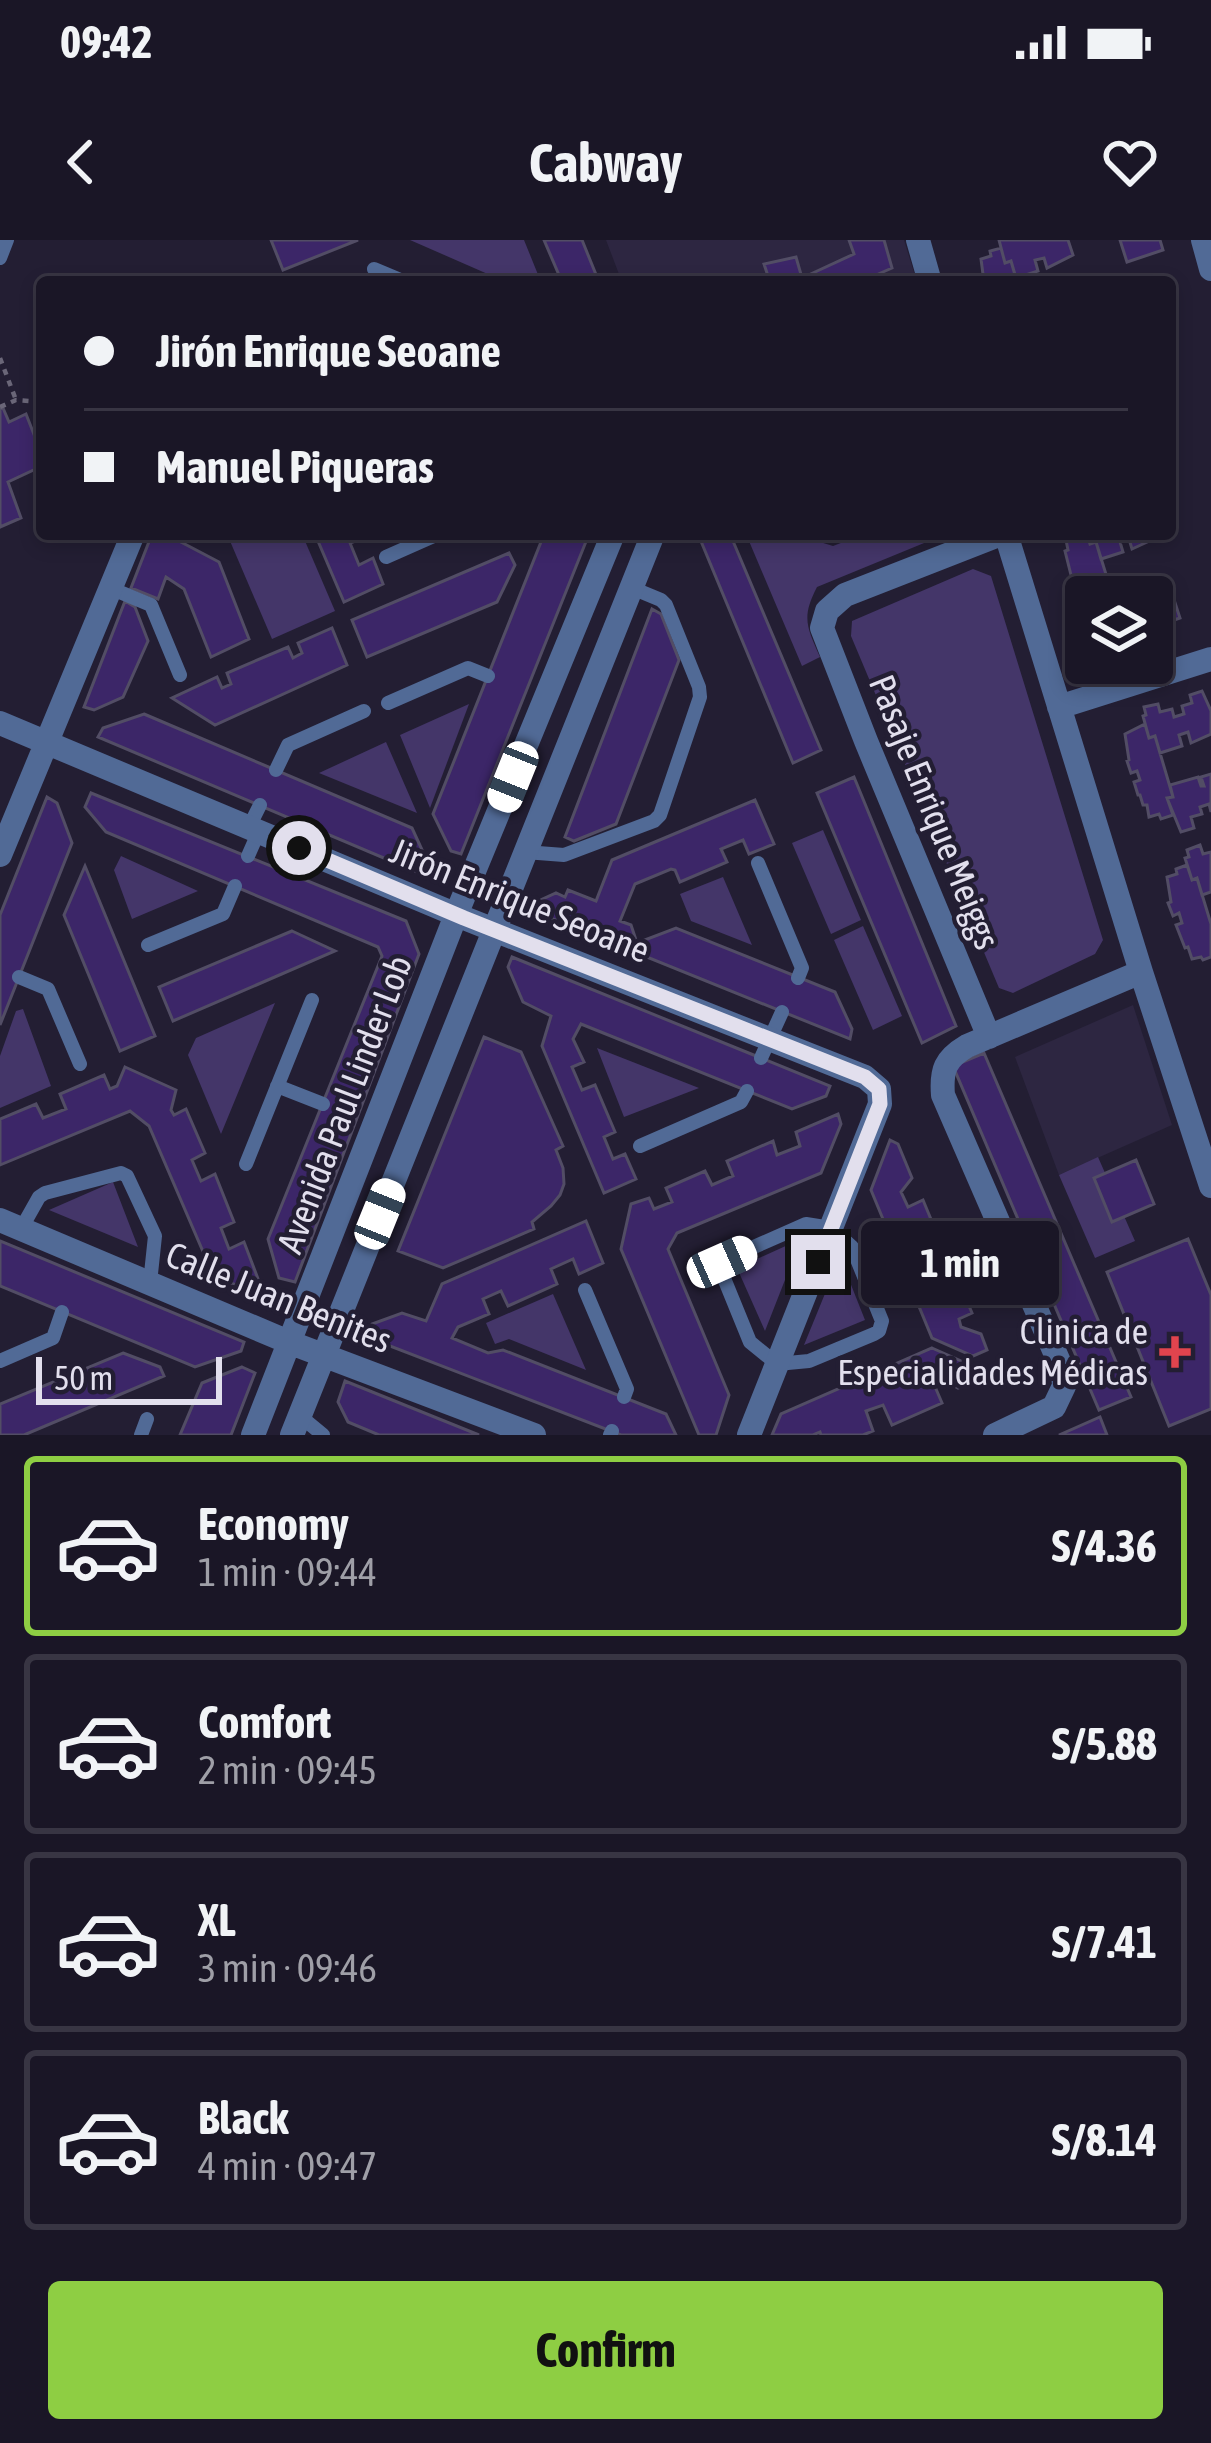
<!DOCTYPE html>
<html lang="en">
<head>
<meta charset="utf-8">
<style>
	body { margin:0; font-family:"Asap Condensed",sans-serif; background:#231f2e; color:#f1f3f6; height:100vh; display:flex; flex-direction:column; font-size:45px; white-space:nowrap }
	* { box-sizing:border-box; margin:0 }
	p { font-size:39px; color:#9f9fa7 }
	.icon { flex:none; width:66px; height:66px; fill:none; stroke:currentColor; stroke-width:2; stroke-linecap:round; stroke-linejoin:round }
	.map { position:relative; height:1195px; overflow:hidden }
	.sheet { display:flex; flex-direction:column; background:#1a1626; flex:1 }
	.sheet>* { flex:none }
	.guide { position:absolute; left:36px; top:36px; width:1140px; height:264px; border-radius:12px; box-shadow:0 6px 18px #0003,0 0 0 3px #383543; display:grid; align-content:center; height:264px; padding:0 48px; background:#1a1626 }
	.controls { position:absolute; left:1065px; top:336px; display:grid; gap:24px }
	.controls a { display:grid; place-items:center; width:108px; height:108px; border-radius:12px; background:#1a1626; box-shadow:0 6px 18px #0003,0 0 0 3px #383543; font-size:60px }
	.scale { position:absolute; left:36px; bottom:30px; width:186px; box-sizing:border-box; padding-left:12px; border:6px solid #e2dfed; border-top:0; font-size:33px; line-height:42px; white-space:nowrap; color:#e2dfed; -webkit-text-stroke:9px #231e33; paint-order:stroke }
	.end { position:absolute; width:54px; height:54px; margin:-27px; border:15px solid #e2dfed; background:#111; box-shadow:0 0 0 6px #111 }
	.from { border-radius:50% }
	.bubble { position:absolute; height:84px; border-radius:12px; background:#1a1626; box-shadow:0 6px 18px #0003,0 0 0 3px #383543; font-size:39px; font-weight:700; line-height:84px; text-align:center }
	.car { position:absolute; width:36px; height:72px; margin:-36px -18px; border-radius:15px; box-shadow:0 0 9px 3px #0007; background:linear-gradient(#fff 24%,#345 0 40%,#fff 0 76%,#345 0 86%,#fff 0) }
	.guide b { display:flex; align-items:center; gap:42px; height:114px; font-size:45px }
	.guide b+b { border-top:3px solid #383543 }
	.guide i { width:30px; height:30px; background:#f1f3f6 }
	ul { padding:21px 0 0; list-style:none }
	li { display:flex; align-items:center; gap:36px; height:180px; margin:0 24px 18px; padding:0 24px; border:6px solid #383543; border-radius:12px }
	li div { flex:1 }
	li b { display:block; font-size:45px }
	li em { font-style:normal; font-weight:700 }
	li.on { border-color:#8ece43 }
	li>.icon { width:108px; height:108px; stroke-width:1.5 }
	.action { display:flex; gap:24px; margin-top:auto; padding:24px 48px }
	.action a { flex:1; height:138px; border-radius:12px; background:#8ece43; color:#111; font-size:48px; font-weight:700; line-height:138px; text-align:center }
	.status { display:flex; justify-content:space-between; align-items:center; height:84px; padding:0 60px; background:#1a1626; direction:ltr }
	.status svg { height:33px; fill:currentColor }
	header { display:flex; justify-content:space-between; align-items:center; height:156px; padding:0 48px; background:#1a1626; font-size:54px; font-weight:700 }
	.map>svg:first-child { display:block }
	.built { fill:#2d2641 }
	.green { fill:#443669 }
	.building { fill:#3c2668; stroke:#524d65; stroke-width:3 }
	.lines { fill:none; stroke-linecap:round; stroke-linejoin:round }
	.path { stroke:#6a6678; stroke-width:4.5; stroke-dasharray:6 6; stroke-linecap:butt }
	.lane { stroke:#516a96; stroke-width:14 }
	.street { stroke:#516a96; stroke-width:24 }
	.route { stroke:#e2dfed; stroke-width:15 }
	.health-dot { fill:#e0444e; stroke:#231e33; stroke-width:4.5 }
	.labels { text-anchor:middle; stroke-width:9; stroke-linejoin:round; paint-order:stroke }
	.street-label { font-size:36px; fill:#e2dfed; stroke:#231e33 }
	.poi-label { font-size:36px; fill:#e2dfed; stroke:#231e33; text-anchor:end }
</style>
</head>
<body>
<div class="status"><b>09:42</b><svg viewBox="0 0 49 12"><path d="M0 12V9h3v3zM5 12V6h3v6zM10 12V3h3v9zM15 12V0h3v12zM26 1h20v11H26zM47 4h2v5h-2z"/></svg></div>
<header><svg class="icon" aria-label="back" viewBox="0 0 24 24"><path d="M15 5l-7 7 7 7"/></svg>Cabway<svg class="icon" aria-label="heart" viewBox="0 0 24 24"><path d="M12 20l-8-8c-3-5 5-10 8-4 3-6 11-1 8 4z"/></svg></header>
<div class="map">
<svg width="1211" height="1195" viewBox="0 0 1211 1195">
	<rect width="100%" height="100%" fill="#231e33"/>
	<path class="built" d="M606 0H904L917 42H622Z
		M1133 765 1172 885 1059 935 1015 817Z"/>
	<path class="green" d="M410 0H524L541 42H506Z
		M227 294H302L335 371 272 399Z
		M746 294H794L833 306 864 294H946L817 347C801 378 807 387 820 417L802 426Z
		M973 329 991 336 1103 700 1095 714 1013 753 999 748 851 396 852 381Z
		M469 464 430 568 400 495Z
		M386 502 417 573 319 533Z
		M823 590 861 680 831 694 792 603Z
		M121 616 198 651 132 679 114 630Z
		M723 637 752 705 691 681 680 654Z
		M863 686 902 776 873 790 834 700Z
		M275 763 221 894 188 815 196 798Z
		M23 769 51 846 0 868V816L16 771Z
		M597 808 699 848 624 877Z
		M1098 917 1135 1001 1095 1018 1059 935Z
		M113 942 138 1007 49 970Z
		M801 999 765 1091 737 1028Z
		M840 1017 865 1080 804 1105Z
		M553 1054 586 1130 509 1099 495 1104 486 1083Z"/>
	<path class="building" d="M271 0H358L283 30Z
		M544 0H582L599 42H562Z
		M849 0H884L892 28 860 42H770L764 24 796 17 802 38 854 14Z
		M999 0H1068L1073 15 1047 28 1044 18 1035 20 1038 31 1016 38 1011 21 1005 23Z
		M1120 0H1160L1163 10 1127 22Z
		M1001 8 1005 23 1011 21 1017 42H984L981 19 991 16 990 11Z
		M3 168 9 182 26 174 42 215V226L8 242 21 278 0 287V169Z
		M152 294H184L181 302 219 322 249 399 211 417 184 349 166 337 158 359 131 348Z
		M315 294H362L364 298 350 303 359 325 373 318 383 344 344 362Z
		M551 294H589L461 614 451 611 433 574 543 297Z
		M698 294H730L821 510 793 523Z
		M1075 294H1087L1090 304 1096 302 1113 357H1086L1084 371 1075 348 1081 345 1079 337 1072 339 1065 311 1068 310 1066 300 1076 297Z
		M1087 294H1157L1158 297 1132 309 1129 299 1120 302 1123 312 1101 319 1096 302 1090 304Z
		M509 313 515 325 497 362 367 417 352 380Z
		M1163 336 1164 340 1167 338 1180 378 1168 382 1165 373 1153 377 1152 357H1113L1111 351 1141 342 1144 351H1146L1143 341Z
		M125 361 135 367 148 401 123 457 94 470 84 467Z
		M652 369 661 374 679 420 616 584 574 601 565 597Z
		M332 388 347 425 215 485 172 458 217 437 222 448 231 444 227 433 288 407 293 418 302 413 298 403Z
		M1202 451 1211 471V494L1191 503 1188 492 1179 495 1182 506 1160 513 1155 496 1149 498 1143 476 1146 475 1144 467 1158 464 1160 472 1172 469 1174 477 1184 474 1182 466 1192 463 1190 455Z
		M144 474 412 588 429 625 424 635 98 497 103 488Z
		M1145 484 1149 498 1155 496 1173 557 1167 558 1173 575 1161 579 1159 574 1149 577 1147 565H1143L1140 555H1138L1134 542 1140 540 1137 531 1131 533 1127 521 1129 520 1125 494Z
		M1211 534V572L1209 564 1200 567 1202 574 1191 577 1194 588 1181 592 1167 558 1173 557 1170 545 1198 537 1201 546H1204L1201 537Z
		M854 537 956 786 922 803 817 553Z
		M91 553 406 681 419 714 295 1042 279 1038 268 999 382 716 378 707 106 592 85 567Z
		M47 557 57 563 72 603 0 785V675Z
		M755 560 774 604 749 614 743 600 721 609 727 622 680 642 675 630 671 629 635 644 620 681 631 685 637 703 676 688 835 752 852 789 850 799 533 671 534 663 556 653 565 657 568 650 596 661 612 620Z
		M1200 605 1203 614 1211 612V652L1202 655 1197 638 1192 640 1185 618 1189 617 1187 610Z
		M1187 625 1192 640 1197 638 1211 684V717L1203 720 1201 717 1192 719 1188 707 1185 708 1176 685 1182 683 1179 673 1173 676 1168 663 1171 662 1167 637 1177 634 1176 629Z
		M85 626 155 796 120 811 64 675Z
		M292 691 335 711 173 781 159 747Z
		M512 717 761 818 830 846 826 856 792 869 581 784 573 799 584 822 572 827 582 850 595 845 615 892 604 897 613 919 625 914 636 939 604 953 542 806 551 776 523 762 508 727Z
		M484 797 521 812 563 906 556 910 563 928 564 944 560 955 551 966 532 982 534 989 443 1028 398 1011Z
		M984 813 1131 1157 1099 1170 953 826Z
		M125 827 176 850 171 870 174 875 186 869 205 913 192 920 201 941 215 934 234 982 221 988 229 1009 244 1002 260 1044 255 1052 201 1032 207 1021 149 886 130 871 0 925V879L36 864 43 878 66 869 60 854 104 835 110 849 117 846Z
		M838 874 841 884 821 933 677 993 668 1009 729 1155 716 1195H699L621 1009 631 964 649 958 654 969 672 962 666 948 705 931 712 945 733 936 727 921 773 901 777 915 800 906 796 892Z
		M890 900 898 904 912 938 901 952 908 967 923 960 942 1006 928 1013 938 1036 953 1028 972 1073 959 1079 961 1087 981 1094 987 1110 973 1116 932 1098 871 950Z
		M1136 920 1154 964 1112 982 1094 938Z
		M586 981 603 1023 579 1034 573 1019 551 1029 557 1044 508 1066 501 1051 483 1059 489 1074 458 1087 452 1098 488 1113 503 1110 666 1174 676 1195H621L364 1096 372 1084 402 1073 426 1081 442 1044Z
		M1188 999 1211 1055V1169L1169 1186 1107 1032Z
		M0 1001 244 1102 241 1111 195 1127 0 1046Z
		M932 1108 968 1124 975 1142 958 1148 942 1139 933 1142 942 1163 892 1185 883 1165 866 1171 873 1191 863 1195H821L820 1192 813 1195H772L781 1174Z
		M123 1113 160 1127 164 1136 24 1195H0V1164Z
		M242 1127 255 1133 231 1195H180L202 1143Z
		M345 1141 479 1195H379L348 1182 338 1162Z
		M1100 1177 1107 1195H1059Z"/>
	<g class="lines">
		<path class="path" d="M0 118 16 160
			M0 167 16 160 42 162"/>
		<path class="lane" d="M0 18 7 0
			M374 29 405 42
			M386 317 438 294
			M110 348 151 365 180 435
			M388 463 468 428 488 436
			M276 530 288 505 364 471
			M249 587 260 565
			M525 612 564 615 654 581 660 575 700 457 699 447 666 365 661 360 632 348
			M248 616 259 591
			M758 623 802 728 798 738
			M148 705 223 674 235 646
			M19 737 48 749 80 824
			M761 818 782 772
			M277 846 323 864
			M640 906 741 862 747 851
			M246 924 312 760
			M806 984 831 988 852 1007 882 1081 879 1091 874 1094 809 1121 777 1124 750 1102 719 1026 722 1021Z
			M21 989 39 957 45 953 121 933 127 936 155 996 150 1043
			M585 1050 627 1149 624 1157
			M0 1121 53 1098 62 1072
			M300 1176 323 1195
			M141 1195 147 1179
			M610 1195 612 1191"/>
		<path class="street" d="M918 0 930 42
			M1203 0 1211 29
			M1006 294 1141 732 1211 946
			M1059 467 1211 419
			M0 483 464 678 865 837 879 849 880 864 749 1195
			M0 615 133 294
			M989 797 866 501 822 388 827 371 845 355 1001 294
			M0 980 291 1103 534 1195
			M253 1195 456 675 613 294
			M292 1195 653 294
			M995 1195 1054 1167 1064 1146 1063 1131 943 855C941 830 945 819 967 806L1141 732"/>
	</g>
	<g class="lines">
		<path class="route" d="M299 608 464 678 865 837 879 849 880 864 818 1022"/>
	</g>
	<path class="health-dot" d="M1169 1094h12v12h12v12h-12v12h-12v-12h-12v-12h12z"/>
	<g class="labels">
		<g class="street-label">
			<text transform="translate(935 572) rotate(68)" y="13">Pasaje Enrique Meiggs</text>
			<text transform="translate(520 660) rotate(22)" y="13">Jirón Enrique Seoane</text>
			<text transform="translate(344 864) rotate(-69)" y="13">Avenida Paul Linder Lob</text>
			<text transform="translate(279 1057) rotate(22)" y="13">Calle Juan Benites</text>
		</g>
		<g class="poi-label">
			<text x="1148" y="1104">Clinica de<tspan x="1148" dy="41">Especialidades Médicas</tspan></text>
		</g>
	</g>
</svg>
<div class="controls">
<a><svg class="icon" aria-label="layers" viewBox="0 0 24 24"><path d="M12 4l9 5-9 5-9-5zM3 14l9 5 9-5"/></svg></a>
</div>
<div class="scale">50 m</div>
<i class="end from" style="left:299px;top:608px"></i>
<i class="end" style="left:818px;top:1022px"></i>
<div class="bubble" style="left:861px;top:981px;width:198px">1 min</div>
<i class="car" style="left:513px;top:537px;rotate:202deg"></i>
<i class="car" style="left:380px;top:974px;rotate:22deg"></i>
<i class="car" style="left:722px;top:1022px;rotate:66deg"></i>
<div class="guide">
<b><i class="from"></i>Jirón Enrique Seoane</b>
<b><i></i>Manuel Piqueras</b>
</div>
</div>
<section class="sheet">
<ul>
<li class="on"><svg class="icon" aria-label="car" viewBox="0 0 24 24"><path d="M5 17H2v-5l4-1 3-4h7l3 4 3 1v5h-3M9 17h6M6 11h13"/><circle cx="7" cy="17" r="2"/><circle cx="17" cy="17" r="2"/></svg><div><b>Economy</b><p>1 min · 09:44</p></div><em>S/4.36</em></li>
<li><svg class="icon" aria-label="car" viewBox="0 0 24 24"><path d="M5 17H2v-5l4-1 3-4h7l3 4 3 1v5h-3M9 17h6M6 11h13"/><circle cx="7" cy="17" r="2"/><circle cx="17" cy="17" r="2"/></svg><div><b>Comfort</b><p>2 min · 09:45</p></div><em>S/5.88</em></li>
<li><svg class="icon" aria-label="car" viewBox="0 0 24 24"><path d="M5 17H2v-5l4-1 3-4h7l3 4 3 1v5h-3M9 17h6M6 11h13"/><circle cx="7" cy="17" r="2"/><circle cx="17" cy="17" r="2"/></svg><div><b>XL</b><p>3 min · 09:46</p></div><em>S/7.41</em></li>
<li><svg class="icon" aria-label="car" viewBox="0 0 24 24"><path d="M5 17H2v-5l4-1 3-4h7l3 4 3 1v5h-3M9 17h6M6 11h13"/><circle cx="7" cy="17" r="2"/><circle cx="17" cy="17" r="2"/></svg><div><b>Black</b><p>4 min · 09:47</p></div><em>S/8.14</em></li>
</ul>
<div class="action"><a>Confirm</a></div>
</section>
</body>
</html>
